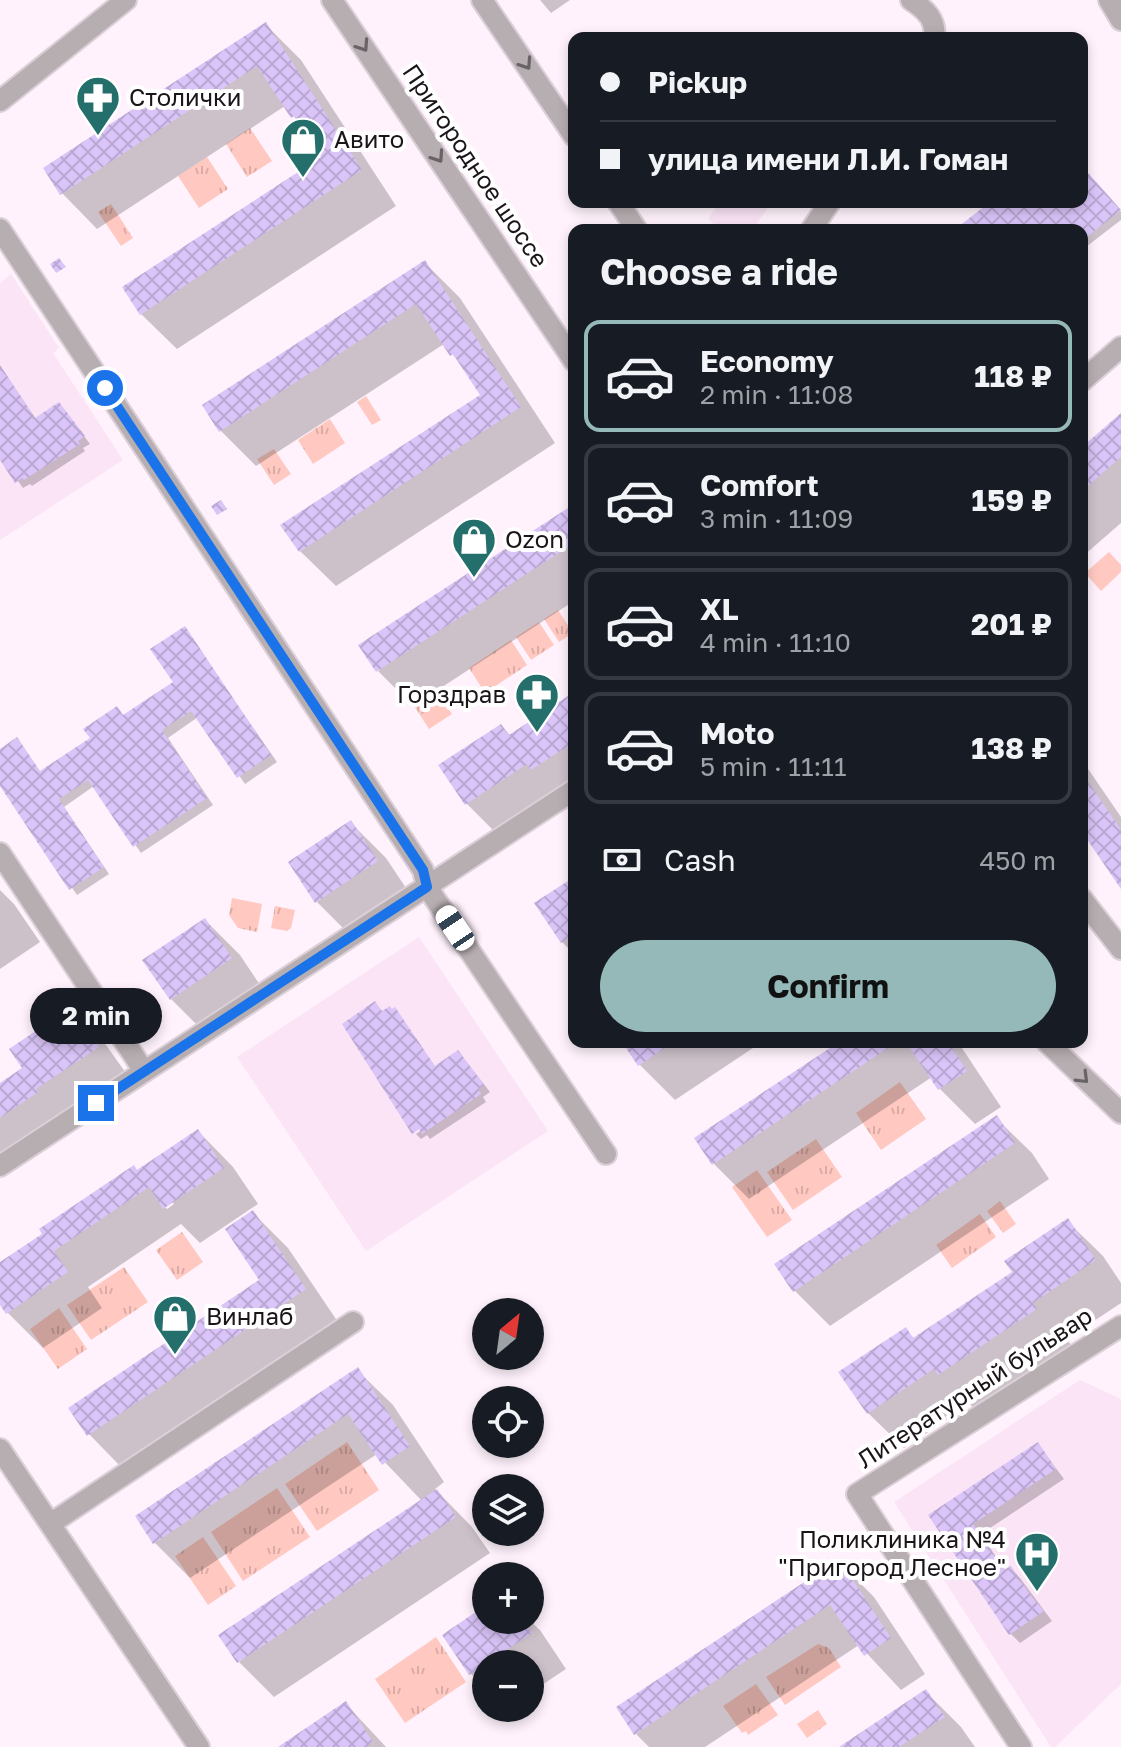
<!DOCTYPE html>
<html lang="en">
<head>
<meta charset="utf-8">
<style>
	body { margin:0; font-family:"Golos Text",sans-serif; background:#20242c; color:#f1f3f6; height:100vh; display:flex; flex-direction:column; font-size:30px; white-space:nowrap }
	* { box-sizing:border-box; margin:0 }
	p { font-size:26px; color:#9ea1a6 }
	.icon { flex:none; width:44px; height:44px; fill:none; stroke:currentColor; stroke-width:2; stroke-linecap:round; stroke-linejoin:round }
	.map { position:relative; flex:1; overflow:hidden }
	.sheet { position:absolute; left:568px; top:224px; width:520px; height:824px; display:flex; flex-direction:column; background:#171b24; border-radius:16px; box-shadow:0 4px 12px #0003 }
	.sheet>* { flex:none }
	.guide { position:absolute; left:568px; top:32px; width:520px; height:176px; border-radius:16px; box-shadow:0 4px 12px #0003; display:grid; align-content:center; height:176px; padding:0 32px; background:#171b24 }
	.needle { width:52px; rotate:29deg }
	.buttons { position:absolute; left:472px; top:1298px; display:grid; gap:16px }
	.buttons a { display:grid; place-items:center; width:72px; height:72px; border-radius:50%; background:#171b24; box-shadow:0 4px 12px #0003; font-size:40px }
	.end { position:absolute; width:36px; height:36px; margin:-18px; border:10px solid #1a73e8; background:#fff; box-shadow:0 0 0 4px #fff }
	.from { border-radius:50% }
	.bubble { position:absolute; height:56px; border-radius:28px; background:#171b24; box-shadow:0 4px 12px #0003; font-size:26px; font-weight:700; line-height:56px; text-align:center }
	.car { position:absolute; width:24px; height:48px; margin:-24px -12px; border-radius:10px; box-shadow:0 0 6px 2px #0007; background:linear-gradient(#fff 24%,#345 0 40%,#fff 0 76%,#345 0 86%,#fff 0) }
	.guide b { display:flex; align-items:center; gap:28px; height:76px; font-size:30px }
	.guide b+b { border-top:2px solid #363941 }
	.guide i { width:20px; height:20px; background:#f1f3f6 }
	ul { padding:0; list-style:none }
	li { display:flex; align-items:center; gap:24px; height:112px; margin:0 16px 12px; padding:0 16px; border:4px solid #363941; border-radius:16px }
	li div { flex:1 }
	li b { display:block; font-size:30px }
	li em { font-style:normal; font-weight:700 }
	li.current { border-color:#95b8b8 }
	li>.icon { width:72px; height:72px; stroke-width:1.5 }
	h2 { padding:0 32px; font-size:36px; line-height:96px }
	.pay { display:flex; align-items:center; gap:20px; height:88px; padding:0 32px; font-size:30px }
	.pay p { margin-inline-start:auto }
	.primary-button { display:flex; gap:16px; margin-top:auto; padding:16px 32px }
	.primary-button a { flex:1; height:92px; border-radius:48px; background:#95b8b8; color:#111; font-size:32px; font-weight:700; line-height:92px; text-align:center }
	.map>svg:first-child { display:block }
	.built { fill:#fae4f6 }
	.grass { fill:url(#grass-tufts) }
	.pitch { fill:#ffc9c1 }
	.shadow { fill:#0003; fill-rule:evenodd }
	.building { fill:url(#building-cross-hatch) }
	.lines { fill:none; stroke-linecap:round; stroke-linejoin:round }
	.minor-casing { stroke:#dbcfd8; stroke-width:24 }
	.minor { stroke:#b7aeb1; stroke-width:20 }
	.oneway { stroke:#696266 }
	.route { stroke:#1a73e8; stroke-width:10 }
	.labels { text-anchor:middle; stroke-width:8; stroke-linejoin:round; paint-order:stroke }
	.poi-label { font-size:24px; fill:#1b151a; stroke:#fff; text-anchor:start }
	.street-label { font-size:24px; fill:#1b151a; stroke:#fff }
</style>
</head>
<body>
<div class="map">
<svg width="1121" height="1747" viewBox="0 0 1121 1747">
	<defs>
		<pattern id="grass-tufts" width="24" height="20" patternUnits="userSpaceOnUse" patternTransform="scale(2)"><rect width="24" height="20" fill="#ffc9c1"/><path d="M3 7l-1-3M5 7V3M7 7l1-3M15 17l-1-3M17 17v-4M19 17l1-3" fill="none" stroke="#daaca5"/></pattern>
		<pattern id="building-cross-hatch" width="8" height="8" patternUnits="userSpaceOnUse" patternTransform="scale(2)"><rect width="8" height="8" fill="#dac4f8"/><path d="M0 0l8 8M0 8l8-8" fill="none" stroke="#baa8d4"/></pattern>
	</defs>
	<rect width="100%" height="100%" fill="#fff2fc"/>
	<path class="built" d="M720 202H772L752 230H721L708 219Z
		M11 274 59 348 53 353 123 460 0 540V283Z
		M419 937 548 1131 366 1251 237 1057Z
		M1080 1380 1121 1399V1684L1055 1747H1051L894 1502Z"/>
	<path class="grass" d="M250 128 272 161 247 177 226 144Z
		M207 157 228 189 199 208 178 176Z
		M111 204 133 238 121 246 98 212Z
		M366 396 381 420 372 425 357 402Z
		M330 419 345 443 313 464 298 440Z
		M274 449 291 474 274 485 257 459Z
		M558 610 573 633 559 642 544 619Z
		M539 622 554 645 531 660 516 637Z
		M511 640 527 665 485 693 469 668Z
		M436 690 452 714 429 729 413 704Z
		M232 898 262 904 257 932 238 928 229 915Z
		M275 906 295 910 291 928 287 931 271 928Z
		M900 1082 926 1119 881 1150 856 1113Z
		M816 1139 842 1177 793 1210 767 1172Z
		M757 1170 792 1220 767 1237 732 1187Z
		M1000 1201 1016 1224 1003 1233 987 1211Z
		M980 1214 996 1237 952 1268 936 1245Z
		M182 1232 203 1262 177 1280 156 1250Z
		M124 1267 148 1302 91 1340 67 1305Z
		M59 1308 87 1349 58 1369 30 1329Z
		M347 1442 379 1490 317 1531 285 1484Z
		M277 1488 310 1537 243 1581 211 1532Z
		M203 1537 236 1586 208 1605 175 1556Z
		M436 1637 466 1682 405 1723 375 1679Z
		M818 1644 829 1648 841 1667 785 1705 766 1677Z
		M756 1684 778 1715 748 1735 746 1731 742 1733 723 1706Z
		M818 1710 827 1724 807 1738 797 1724Z"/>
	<path class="pitch" d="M1109 552 1121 565V572L1101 591 1085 573Z"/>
	<path class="shadow" d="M540 0H570L551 13Z
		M266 25 301 60 396 206 177 349 141 314 323 158 306 130 285 106 97 229 62 193Z
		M1083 169 1121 212V220L1082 250V230H960L994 202H1082Z
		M424 262 460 298 555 443 336 586 300 551 483 395 464 368 444 344 256 466 221 431 204 406Z
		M0 366 36 419 65 411 90 444 83 448 85 451 32 486 30 484 23 488 0 456Z
		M1121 416V523L1082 557V450Z
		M574 507V601L413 706 378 671Z
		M184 628 277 762 245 784 198 717 168 738 213 805 141 853 94 786 64 807 109 874 77 895 0 783V751L17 740 41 773 176 683Z
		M574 695V800L502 839 466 803 501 726 511 736Z
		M1082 760 1121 817V885L1082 829Z
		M351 823 386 858 412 897 352 937 317 902Z
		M574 879V954L562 942Z
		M0 890 14 904 40 942 0 969Z
		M205 920 240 955 266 994 206 1034 171 999Z
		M71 1009 106 1045 133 1083 0 1177V1086L25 1069Z
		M394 1009 436 1068 465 1060 490 1092 483 1097 486 1102 430 1139 427 1135 421 1139 416 1134 428 1126 383 1013Z
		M624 1042H762L675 1100 639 1064Z
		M842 1042H958L1001 1107 975 1124 940 1089 932 1077 749 1199 714 1164Z
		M996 1118 1032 1153 1049 1179 830 1326 794 1290Z
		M198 1131 233 1167 258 1204 200 1243 181 1224 88 1287 102 1308 43 1348 8 1313 0 1301V1264ZM171 1201 174 1204 167 1209 164 1206Z
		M253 1213 288 1248 340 1325 124 1470 89 1434 262 1280Z
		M1067 1221 1103 1256 1121 1283V1303L1067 1339 1071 1345 975 1409 970 1404 904 1448 868 1413 841 1373 905 1330 915 1339 1015 1273Z
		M357 1370 393 1405 444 1482 435 1489 472 1527 490 1553 274 1697 239 1662 422 1501 377 1454 190 1578 155 1543 137 1517Z
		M1038 1444 1064 1479 981 1534 1006 1572 1011 1569 1020 1578 1052 1621 1020 1643 1010 1633 931 1515Z
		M839 1562 874 1597 925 1674 901 1690 859 1645 705 1747H649L636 1734Z
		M486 1607V1620H529L540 1630 566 1669 530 1693V1664H486V1690L471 1674 444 1635Z
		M926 1692 961 1727 975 1747H842Z
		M346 1704 386 1747H288Z"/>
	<path class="building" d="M266 22 362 170 140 315 122 287 321 157 294 116 291 118 257 66 60 195 43 168Z
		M1082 166 1121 210 1082 241V230H954L990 202H1082Z
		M59 258 66 267 56 273 50 264Z
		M425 260 521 407 299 552 280 525 480 395 453 354 450 356 416 304 219 432 202 405Z
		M0 365 35 418 59 402 85 436 78 441 80 444 24 480 22 478 15 483 0 460Z
		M1121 413V457L1082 491V447Z
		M221 500 227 509 217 515 211 506Z
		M574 504V543L376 672 358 645Z
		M185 626 271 755 237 778 191 711 162 730 207 798 133 847 88 780 59 799 104 867 69 890 0 786V749L17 737 40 771 90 738 83 729 117 706 123 715 173 682 150 649Z
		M574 692V742L531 770 527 764 465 805 438 765 501 724 509 735Z
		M1082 773 1121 830V889L1082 832Z
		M351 820 378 861 315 903 288 862Z
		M574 877V934L561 943 534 903Z
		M205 918 232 958 170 1000 142 960Z
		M375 1001 382 1011 390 1006 392 1009 395 1007 435 1066 458 1050 484 1085 478 1089 481 1094 422 1134 419 1129 412 1134 342 1024Z
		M71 1007 99 1047 36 1089 38 1092 0 1118V1083L22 1068 9 1049Z
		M622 1042H673L638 1066Z
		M839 1042H897L712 1165 694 1138Z
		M906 1042H948L967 1071 938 1090Z
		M997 1115 1015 1143 793 1292 774 1264Z
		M198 1129 224 1168 163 1209 149 1187 54 1251 68 1272 6 1314 0 1305V1262L42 1234 39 1229 134 1165 137 1170Z
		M253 1210 306 1289 87 1436 68 1408 259 1280 225 1229Z
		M1068 1218 1096 1260 1033 1303 1037 1309 938 1375 934 1369 867 1414 838 1372 906 1327 913 1338 1012 1272 1004 1261Z
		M358 1367 410 1446 382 1465 348 1414 153 1544 135 1516Z
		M1038 1442 1056 1469 973 1524 1004 1570 1011 1566 1031 1596 1044 1611 1009 1635 928 1515Z
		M437 1489 456 1517 237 1663 218 1635Z
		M839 1559 891 1638 864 1656 830 1605 634 1735 616 1707Z
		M486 1605V1620H523L532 1633 469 1675 442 1635Z
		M926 1689 945 1717 899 1747H839Z
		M346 1701 373 1742 366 1747H278Z"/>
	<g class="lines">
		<g class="minor-casing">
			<path id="minor" d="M332 0 574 361
				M482 0 574 136
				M911 0C925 9 937 20 934 38
				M1109 0 1121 20
				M0 101 126 0
				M618 202 637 230
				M0 229 423 870 427 887 606 1154
				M811 230 830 202
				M1082 381 1121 347
				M0 853 144 1071
				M1082 899 1121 949
				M1047 1042 1121 1113
				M0 1166 574 790
				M0 1449 199 1747
				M50 1524 353 1322
				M1021 1747 857 1494 1121 1326"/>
		</g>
		<use href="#minor" class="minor"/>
	</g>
	<defs><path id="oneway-chevron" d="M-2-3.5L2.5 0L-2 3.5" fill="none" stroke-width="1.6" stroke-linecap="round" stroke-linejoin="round" transform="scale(2)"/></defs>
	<g class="oneway">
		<use href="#oneway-chevron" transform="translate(363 46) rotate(56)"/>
		<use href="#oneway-chevron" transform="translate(526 64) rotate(56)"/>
		<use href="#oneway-chevron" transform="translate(438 157) rotate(56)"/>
		<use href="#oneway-chevron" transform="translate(1083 1078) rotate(45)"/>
	</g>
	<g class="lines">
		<path class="route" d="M96 1103 427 887 423 870 105 388"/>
	</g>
	<defs>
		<g id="pharmacy-pin" transform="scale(2.3)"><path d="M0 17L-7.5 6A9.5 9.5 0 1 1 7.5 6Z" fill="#246f6c" stroke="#fff"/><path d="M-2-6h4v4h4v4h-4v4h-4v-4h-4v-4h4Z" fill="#fff"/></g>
		<g id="shop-pin" transform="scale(2.3)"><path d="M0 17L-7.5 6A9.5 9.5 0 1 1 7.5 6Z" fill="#246f6c" stroke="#fff"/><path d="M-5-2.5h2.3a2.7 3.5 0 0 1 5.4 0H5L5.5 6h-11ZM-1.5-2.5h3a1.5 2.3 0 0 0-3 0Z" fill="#fff"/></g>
		<g id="hospital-pin" transform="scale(2.3)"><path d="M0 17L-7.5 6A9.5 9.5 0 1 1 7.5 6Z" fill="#246f6c" stroke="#fff"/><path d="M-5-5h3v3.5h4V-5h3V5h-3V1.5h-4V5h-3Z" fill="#fff"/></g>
	</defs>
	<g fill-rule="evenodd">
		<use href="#pharmacy-pin" x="98" y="98"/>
		<use href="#shop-pin" x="303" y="140"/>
		<use href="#shop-pin" x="474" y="540"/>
		<use href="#pharmacy-pin" x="537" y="695"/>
		<use href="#shop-pin" x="175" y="1317"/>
		<use href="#hospital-pin" x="1037" y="1554"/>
	</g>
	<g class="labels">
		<g class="poi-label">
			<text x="129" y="106">Столички</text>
			<text x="334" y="148">Авито</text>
			<text x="505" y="548">Ozon</text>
			<text x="506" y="703" text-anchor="end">Горздрав</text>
			<text x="206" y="1325">Винлаб</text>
			<text x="1006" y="1548" text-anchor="end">Поликлиника №4<tspan x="1006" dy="28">"Пригород Лесное"</tspan></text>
		</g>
		<g class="street-label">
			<text transform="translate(475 166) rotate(56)" y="8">Пригородное шоссе</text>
			<text transform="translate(975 1388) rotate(-33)" y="8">Литературный бульвар</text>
		</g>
	</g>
</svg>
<div class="buttons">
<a><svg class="needle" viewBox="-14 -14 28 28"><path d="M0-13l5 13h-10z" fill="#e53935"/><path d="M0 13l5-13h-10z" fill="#9ea1a6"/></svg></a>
<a><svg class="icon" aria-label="locate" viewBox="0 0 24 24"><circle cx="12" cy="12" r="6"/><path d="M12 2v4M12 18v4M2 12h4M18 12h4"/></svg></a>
<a><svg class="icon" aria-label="layers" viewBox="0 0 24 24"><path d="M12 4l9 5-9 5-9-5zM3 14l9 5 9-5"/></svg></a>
<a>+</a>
<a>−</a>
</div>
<i class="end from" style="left:105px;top:388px"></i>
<i class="end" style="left:96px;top:1103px"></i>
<div class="bubble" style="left:30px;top:988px;width:132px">2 min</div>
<i class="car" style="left:455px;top:928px;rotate:326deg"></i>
<div class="guide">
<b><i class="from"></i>Pickup</b>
<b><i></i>улица имени Л.И. Гоман</b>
</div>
<section class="sheet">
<h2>Choose a ride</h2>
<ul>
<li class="current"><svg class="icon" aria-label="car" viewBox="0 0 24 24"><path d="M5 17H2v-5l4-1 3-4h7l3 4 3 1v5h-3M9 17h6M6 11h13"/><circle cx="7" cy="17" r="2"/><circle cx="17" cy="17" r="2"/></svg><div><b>Economy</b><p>2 min · 11:08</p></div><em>118 ₽</em></li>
<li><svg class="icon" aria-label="car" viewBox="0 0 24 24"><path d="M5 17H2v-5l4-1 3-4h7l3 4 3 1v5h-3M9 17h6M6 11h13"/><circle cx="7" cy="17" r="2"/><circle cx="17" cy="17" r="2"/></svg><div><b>Comfort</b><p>3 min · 11:09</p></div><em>159 ₽</em></li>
<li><svg class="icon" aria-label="car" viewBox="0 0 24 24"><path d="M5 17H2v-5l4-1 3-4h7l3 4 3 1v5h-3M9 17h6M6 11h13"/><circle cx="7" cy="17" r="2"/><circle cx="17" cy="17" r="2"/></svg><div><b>XL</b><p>4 min · 11:10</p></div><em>201 ₽</em></li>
<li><svg class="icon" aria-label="car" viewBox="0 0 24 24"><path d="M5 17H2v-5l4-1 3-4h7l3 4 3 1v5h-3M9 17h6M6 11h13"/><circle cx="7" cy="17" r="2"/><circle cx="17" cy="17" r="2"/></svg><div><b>Moto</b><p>5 min · 11:11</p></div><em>138 ₽</em></li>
</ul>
<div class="pay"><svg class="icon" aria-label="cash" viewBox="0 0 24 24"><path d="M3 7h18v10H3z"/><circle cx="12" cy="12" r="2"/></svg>Cash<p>450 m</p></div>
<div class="primary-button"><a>Confirm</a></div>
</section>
</div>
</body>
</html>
